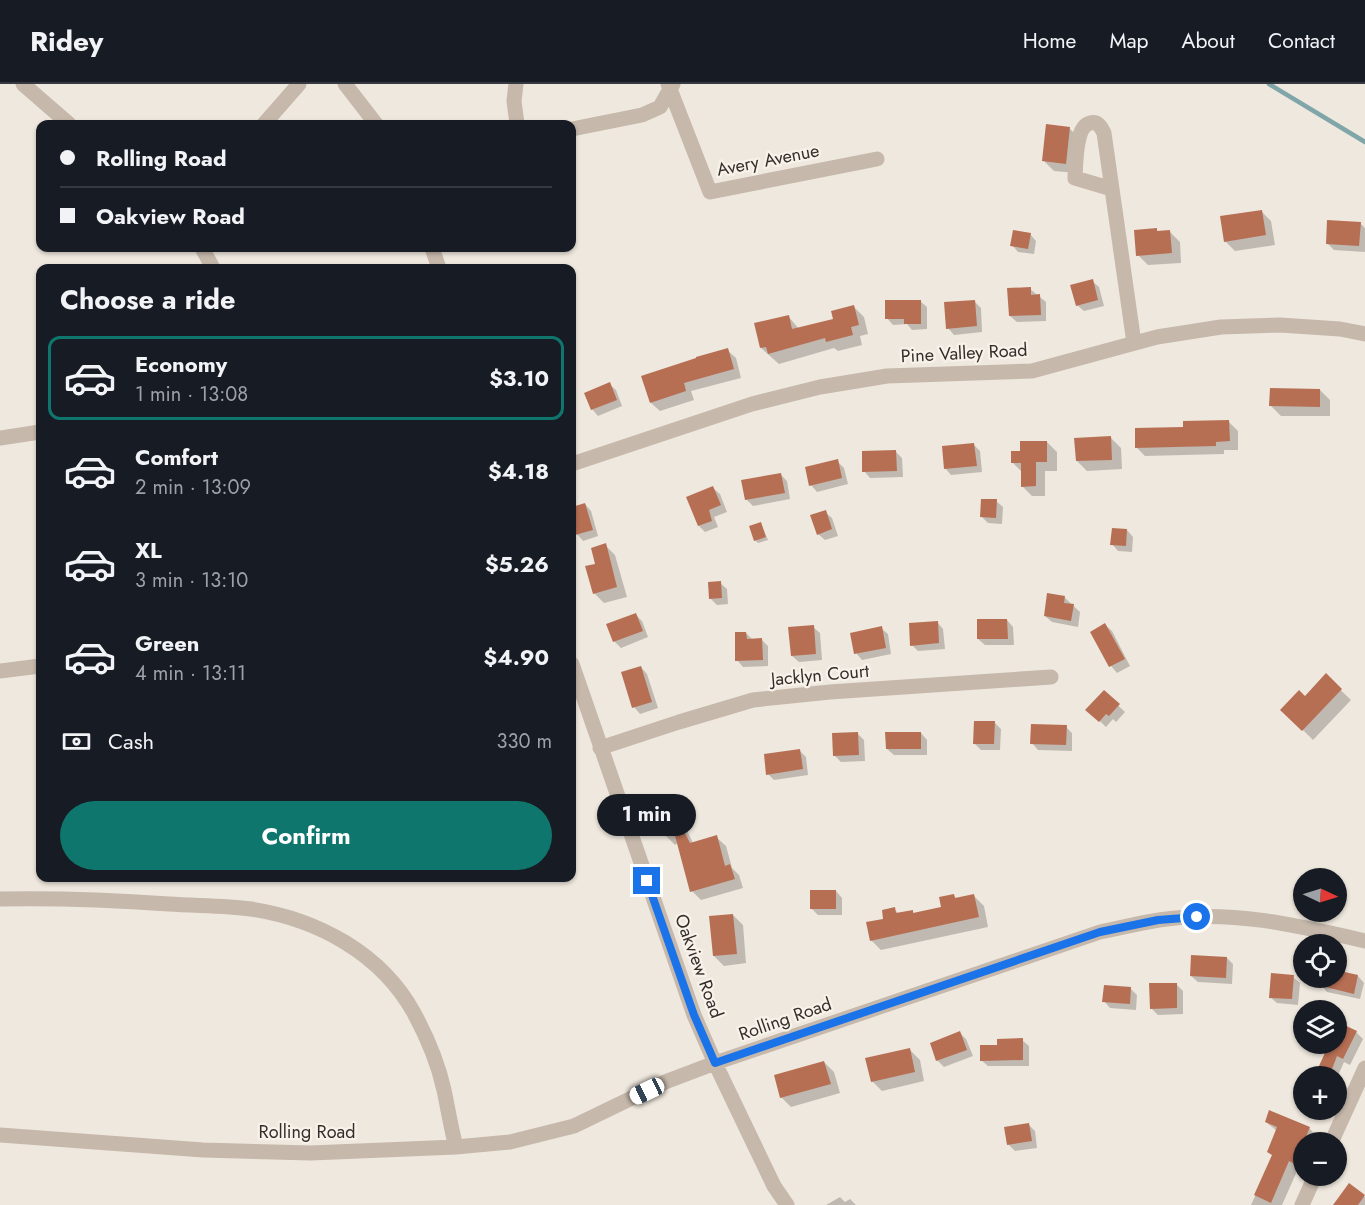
<!DOCTYPE html>
<html lang="en">
<head>
<meta charset="utf-8">
<style>
	body { margin:0; font-family:Jost,sans-serif; background:#242831; color:#f1f3f6; height:100vh; display:flex; flex-direction:column; font-size:22px; white-space:nowrap }
	* { box-sizing:border-box; margin:0 }
	p { font-size:20px; color:#9ea1a6 }
	.icon { flex:none; width:33px; height:33px; fill:none; stroke:currentColor; stroke-width:2; stroke-linecap:round; stroke-linejoin:round }
	.map { position:relative; flex:1; overflow:hidden }
	.drawer { position:absolute; left:36px; top:180px; width:540px; height:618px; display:flex; flex-direction:column; background:#171b24; border-radius:12px; box-shadow:0 2px 4px #0004 }
	.drawer>* { flex:none }
	.banner { position:absolute; left:36px; top:36px; width:540px; height:132px; border-radius:12px; box-shadow:0 2px 4px #0004; display:grid; align-content:center; height:132px; padding:0 24px; background:#171b24 }
	.needle { width:39px; rotate:94deg }
	.controls { position:absolute; left:1293px; top:784px; display:grid; gap:12px }
	.controls a { display:grid; place-items:center; width:54px; height:54px; border-radius:50%; background:#171b24; box-shadow:0 2px 4px #0004; font-size:30px }
	.end { position:absolute; width:27px; height:27px; margin:-14px; border:8px solid #1a73e8; background:#fff; box-shadow:0 0 0 3px #fff }
	.from { border-radius:50% }
	.bubble { position:absolute; height:42px; border-radius:21px; background:#171b24; box-shadow:0 2px 4px #0004; font-size:20px; font-weight:700; line-height:42px; text-align:center }
	.car { position:absolute; width:18px; height:36px; margin:-18px -9px; border-radius:8px; box-shadow:0 0 4px 2px #0007; background:linear-gradient(#fff 24%,#345 0 40%,#fff 0 76%,#345 0 86%,#fff 0) }
	.banner b { display:flex; align-items:center; gap:21px; height:57px; font-size:22px }
	.banner b+b { border-top:2px solid #363941 }
	.banner i { width:15px; height:15px; background:#f1f3f6 }
	ul { padding:0; list-style:none }
	li { display:flex; align-items:center; gap:18px; height:84px; margin:0 12px 9px; padding:0 12px; border:3px solid transparent; border-radius:12px }
	li div { flex:1 }
	li b { display:block; font-size:22px }
	li em { font-style:normal; font-weight:700 }
	li.active { border-color:#0f766e }
	li>.icon { width:54px; height:54px; stroke-width:1.5 }
	h2 { padding:0 24px; font-size:27px; line-height:72px }
	.pay { display:flex; align-items:center; gap:15px; height:66px; padding:0 24px; font-size:22px }
	.pay p { margin-inline-start:auto }
	.button { display:flex; gap:12px; margin-top:auto; padding:12px 24px }
	.button a { flex:1; height:69px; border-radius:36px; background:#0f766e; color:#fff; font-size:24px; font-weight:700; line-height:69px; text-align:center }
	header { display:flex; align-items:center; gap:36px; box-sizing:border-box; height:84px; padding:0 30px; background:#171b24; border-bottom:2px solid #363941 }
	header strong { font-size:28px }
	nav { display:flex; gap:33px; margin-inline-start:auto; font-size:21px }
	.map>svg:first-child { display:block }
	.shadow { fill:#0003 }
	.lines { fill:none; stroke-linecap:round; stroke-linejoin:round }
	.stream { stroke:#80a6a9; stroke-width:4.5 }
	.building { fill:#b76f54 }
	.minor { stroke:#c6b8ab; stroke-width:15 }
	.route { stroke:#1a73e8; stroke-width:8 }
	.labels { text-anchor:middle; stroke-width:4.5; stroke-linejoin:round; paint-order:stroke }
	.street-label { font-size:18px; fill:#352d29; stroke:#f7f2ea }
</style>
</head>
<body>
<header>
<strong>Ridey</strong>
<nav><a>Home</a><a>Map</a><a>About</a><a>Contact</a></nav>
</header>
<div class="map">
<svg width="1365" height="1121" viewBox="0 0 1365 1121">
	<rect width="100%" height="100%" fill="#efe8de"/>
	<path class="shadow" d="M1069 44 1079 54 1076 89 1054 87 1044 77Z
		M1261 127 1271 137 1275 161 1235 167 1225 157Z
		M1360 139 1365 144V168L1334 166 1327 159Z
		M1156 145 1159 149 1170 148 1180 158 1181 179 1148 181 1138 171Z
		M1030 150 1036 157 1034 170 1018 168 1012 161Z
		M1092 197 1099 203 1104 222 1084 227 1077 221Z
		M1030 205 1046 218V237L1017 238 1010 232Z
		M920 217 927 223V245L912 246 907 240 893 241 887 234Z
		M974 217 981 224 982 248 954 251 948 244Z
		M854 223 864 233 868 250 860 252 862 261 838 267 834 264 779 280 761 264 788 232 799 245 835 236Z
		M727 266 736 274 741 294 691 307 694 316 660 327 651 319Z
		M609 300 616 306 622 322 598 332 592 325Z
		M1320 306 1330 316V332H1281L1271 322Z
		M1229 338 1238 347V366H1224V370L1145 372 1136 363 1185 345Z
		M1111 354 1121 364 1122 385 1087 387 1077 377Z
		M1047 358 1057 368V387H1045V412H1032L1022 402V388L1012 378 1021 368Z
		M974 361 980 367 982 388 951 391 945 384Z
		M896 368 902 374 903 393 870 394 864 387Z
		M837 377 844 384 848 400 817 408 811 401Z
		M780 390 787 397 790 415 753 422 746 415Z
		M713 404 720 410 727 428 714 433 718 443 705 448 699 442Z
		M996 417 1003 423 1002 440 988 439 982 433Z
		M585 420 591 427 598 452 583 457 577 450 572 433V424Z
		M825 428 832 434 838 452 825 456 818 450Z
		M761 440 768 456 758 459 755 456Z
		M1127 446 1133 453 1132 468 1118 467 1112 460Z
		M605 461 615 471 627 513 604 519 594 509Z
		M720 499 727 505 728 520 717 521 710 514Z
		M1064 513 1080 528 1078 543 1052 538 1045 532Z
		M636 531 642 537 648 553 621 564 614 557Z
		M1007 536 1013 543 1014 561H985L978 555Z
		M937 538 943 545 945 565 918 567 912 561Z
		M1105 541 1112 547 1130 582 1117 589 1111 582 1092 548Z
		M813 543 820 549 822 576 799 578 792 572Z
		M881 544 888 550 891 570 862 576 856 569Z
		M746 549 753 556H762L768 562V582L743 583 737 576Z
		M641 583 647 590 658 624 640 630 634 623Z
		M1326 592 1351 616 1313 656 1283 626 1305 614Z
		M1104 608 1125 628 1116 638 1113 635 1106 643 1088 626Z
		M995 639 1001 645 1000 666H981L974 659Z
		M1066 643 1072 649V667L1038 666 1032 659Z
		M857 649 864 656 865 677 841 678 834 671Z
		M921 649 927 656V671H894L887 665Z
		M799 666 806 673 808 691 774 696 768 690Z
		M671 723 680 732 693 759 716 753 726 762 732 784 739 791 743 804 701 816 692 807 678 759 675 761 666 752 656 731Z
		M836 807 842 814V831H818L811 824Z
		M954 812 957 815 974 812 984 822 988 843 881 866 871 856 894 825 899 830 912 827 915 830 943 824Z
		M733 831 743 841 746 879 724 882 714 872Z
		M1227 874 1233 880 1232 900 1198 898 1191 892Z
		M1358 892 1364 899 1360 915 1327 908 1321 901 1322 894Z
		M1293 893 1300 899 1298 921 1277 919 1270 913Z
		M1176 900 1183 907V930L1158 931 1151 924Z
		M1130 904 1137 911 1136 926 1110 924 1104 917Z
		M1356 948 1363 955 1350 981 1344 978 1336 996V993H1315L1331 960H1336Z
		M960 949 966 955 973 972 944 983 937 976Z
		M1022 956 1029 962V982H988L981 976 998 962Z
		M910 966 920 976 924 997 882 1007 872 997Z
		M824 978 834 988 840 1009 791 1023 781 1013Z
		M1304 999V1018L1298 1013Z
		M1266 1038 1309 1044 1318 1053 1315 1059H1304V1087L1298 1085 1282 1121H1251L1273 1072 1269 1068 1277 1047Z
		M1029 1041 1035 1047 1037 1064 1015 1067 1008 1060Z
		M1350 1101 1365 1113V1121H1342Z
		M840 1113 845 1118 850 1115 856 1121H826Z"/>
	<g class="lines">
		<path class="stream" d="M1269 0 1365 58"/>
	</g>
	<path class="building" d="M1046 40 1070 43 1066 80 1042 77Z
		M1262 126 1266 151 1224 158 1220 132Z
		M1327 136 1361 138 1359 162 1326 160Z
		M1157 144V147L1170 146 1172 169 1136 172 1134 146Z
		M1013 146 1031 149 1028 165 1010 162Z
		M1093 195 1098 216 1076 222 1070 201Z
		M1031 203V211L1040 210 1041 231 1009 232 1007 204Z
		M885 216H921V240H904V235H885Z
		M975 216 977 242 946 245 944 218Z
		M854 221 859 241 851 243 853 251 826 258 825 254 768 270 766 263 760 264 754 239 789 231 792 245 833 235 831 227Z
		M728 264 734 285 684 299 686 307 650 319 641 292 696 274V273Z
		M610 298 617 316 591 326 584 309Z
		M1270 304 1320 305V323L1269 322Z
		M1229 336 1230 357 1216 358V362L1135 364V344L1183 343V337Z
		M1111 352 1112 376 1076 377 1074 354Z
		M1020 357H1047V378H1036V402L1021 403V379H1011V367H1020Z
		M974 359 977 382 944 385 942 362Z
		M896 366 897 387 862 388V367Z
		M838 375 842 394 809 402 805 383Z
		M781 389 785 409 745 416 741 396Z
		M713 402 721 421 709 426 712 437 698 442 686 413Z
		M981 415H997L996 434 980 433Z
		M585 419 593 446 575 451 572 438V423Z
		M826 426 832 445 817 451 810 431Z
		M761 438 766 453 754 457 749 442Z
		M1112 444 1127 445 1126 462 1110 461Z
		M606 459 617 503 593 510 585 482 595 480 591 464Z
		M721 497 722 514 709 515 708 498Z
		M1047 509 1065 512 1064 519 1074 520 1071 537 1044 532Z
		M636 529 643 547 613 558 606 540Z
		M977 535H1007L1008 555H977Z
		M938 537 939 559 910 562 909 539Z
		M1105 539 1125 575 1109 583 1090 548Z
		M814 541 816 570 791 572 788 543Z
		M882 542 886 564 854 570 850 549Z
		M735 548H746L747 555 762 554 763 576 735 577Z
		M641 582 652 618 632 624 621 588Z
		M1326 589 1342 605 1302 647 1280 626 1299 606 1305 612Z
		M1104 606 1120 620 1109 632 1106 630 1099 638 1085 626Z
		M974 637H995L994 660H973Z
		M1031 640 1067 641 1066 661 1030 660Z
		M858 648 859 671 833 672 832 649Z
		M885 648H921V665H886Z
		M800 665 803 685 766 691 764 670Z
		M671 721 690 759 717 751 725 782 730 780 735 795 690 808 674 748 664 752 654 730Z
		M810 806H836V825H810Z
		M954 810 955 814 974 810 979 833 870 857 866 838 883 835 882 826 895 823 896 829 913 826V829L941 823 939 813Z
		M733 830 737 870 713 872 709 832Z
		M1191 871 1227 873 1226 894 1190 892Z
		M1336 886 1358 891 1354 910 1305 898 1306 894H1336Z
		M1271 889 1294 891 1292 915 1269 914Z
		M1149 899H1177V924L1150 925Z
		M1104 901 1131 903 1130 920 1102 918Z
		M1340 939 1357 947 1343 975 1337 972 1329 993H1314L1329 960H1336V945Z
		M960 947 967 966 936 977 930 959Z
		M1023 954V976L980 977V961H997V955Z
		M910 964 915 988 871 998 865 974Z
		M824 977 831 1000 780 1014 774 991Z
		M1269 1026 1310 1043 1295 1080 1289 1077 1271 1119 1254 1111 1272 1071 1267 1068 1277 1043 1265 1038Z
		M1029 1039 1032 1057 1007 1061 1004 1043Z
		M1349 1099 1365 1111 1358 1121H1333Z"/>
	<g class="lines">
		<path class="minor" d="M23 0 69 40
			M345 0 376 40
			M516 0 514 17 517 40
			M668 0 710 108 877 75
			M264 40 299 0
			M572 45 642 31 660 23 673 0
			M1112 105 1075 94C1076 80 1075 43 1090 39 1098 37 1101 43 1104 49L1134 259
			M202 164 213 184
			M432 164 439 184
			M0 354 40 348
			M572 380 752 320 820 303 887 292 1032 287 1157 253 1221 243 1280 241 1340 245 1365 250
			M572 580 694 931 715 979 774 1102 787 1121
			M0 587 40 582
			M600 664 679 638 753 616 830 608 1051 593
			M0 815C57 814 112 816 169 820 196 822 224 821 251 825 317 835 381 869 414 929 427 953 438 979 444 1006 448 1025 451 1044 456 1063
			M0 1051 203 1066 311 1069 456 1063 510 1058 574 1042 665 998 715 979 1100 848C1120 844 1140 839 1159 836 1229 825 1297 841 1365 857
			M1331 1059 1365 984
			M1302 1121 1315 1092"/>
	</g>
	<g class="lines">
		<path class="route" d="M647 797 694 931 715 979 1100 848 1158 836 1197 833"/>
	</g>
	<g class="labels">
		<g class="street-label">
			<text transform="translate(768 76) rotate(-11)" y="6">Avery Avenue</text>
			<text transform="translate(964 269) rotate(-3)" y="6">Pine Valley Road</text>
			<text transform="translate(820 591) rotate(-5)" y="6">Jacklyn Court</text>
			<text transform="translate(699 882) rotate(70)" y="6">Oakview Road</text>
			<text transform="translate(785 935) rotate(-19)" y="6">Rolling Road</text>
			<text x="307" y="1054">Rolling Road</text>
		</g>
	</g>
</svg>
<div class="controls">
<a><svg class="needle" viewBox="-14 -14 28 28"><path d="M0-13l5 13h-10z" fill="#e53935"/><path d="M0 13l5-13h-10z" fill="#9ea1a6"/></svg></a>
<a><svg class="icon" aria-label="locate" viewBox="0 0 24 24"><circle cx="12" cy="12" r="6"/><path d="M12 2v4M12 18v4M2 12h4M18 12h4"/></svg></a>
<a><svg class="icon" aria-label="layers" viewBox="0 0 24 24"><path d="M12 4l9 5-9 5-9-5zM3 14l9 5 9-5"/></svg></a>
<a>+</a>
<a>−</a>
</div>
<i class="end from" style="left:1197px;top:833px"></i>
<i class="end" style="left:647px;top:797px"></i>
<div class="bubble" style="left:597px;top:710px;width:99px">1 min</div>
<i class="car" style="left:647px;top:1007px;rotate:245deg"></i>
<div class="banner">
<b><i class="from"></i>Rolling Road</b>
<b><i></i>Oakview Road</b>
</div>
<section class="drawer">
<h2>Choose a ride</h2>
<ul>
<li class="active"><svg class="icon" aria-label="car" viewBox="0 0 24 24"><path d="M5 17H2v-5l4-1 3-4h7l3 4 3 1v5h-3M9 17h6M6 11h13"/><circle cx="7" cy="17" r="2"/><circle cx="17" cy="17" r="2"/></svg><div><b>Economy</b><p>1 min · 13:08</p></div><em>$3.10</em></li>
<li><svg class="icon" aria-label="car" viewBox="0 0 24 24"><path d="M5 17H2v-5l4-1 3-4h7l3 4 3 1v5h-3M9 17h6M6 11h13"/><circle cx="7" cy="17" r="2"/><circle cx="17" cy="17" r="2"/></svg><div><b>Comfort</b><p>2 min · 13:09</p></div><em>$4.18</em></li>
<li><svg class="icon" aria-label="car" viewBox="0 0 24 24"><path d="M5 17H2v-5l4-1 3-4h7l3 4 3 1v5h-3M9 17h6M6 11h13"/><circle cx="7" cy="17" r="2"/><circle cx="17" cy="17" r="2"/></svg><div><b>XL</b><p>3 min · 13:10</p></div><em>$5.26</em></li>
<li><svg class="icon" aria-label="car" viewBox="0 0 24 24"><path d="M5 17H2v-5l4-1 3-4h7l3 4 3 1v5h-3M9 17h6M6 11h13"/><circle cx="7" cy="17" r="2"/><circle cx="17" cy="17" r="2"/></svg><div><b>Green</b><p>4 min · 13:11</p></div><em>$4.90</em></li>
</ul>
<div class="pay"><svg class="icon" aria-label="cash" viewBox="0 0 24 24"><path d="M3 7h18v10H3z"/><circle cx="12" cy="12" r="2"/></svg>Cash<p>330 m</p></div>
<div class="button"><a>Confirm</a></div>
</section>
</div>
</body>
</html>
